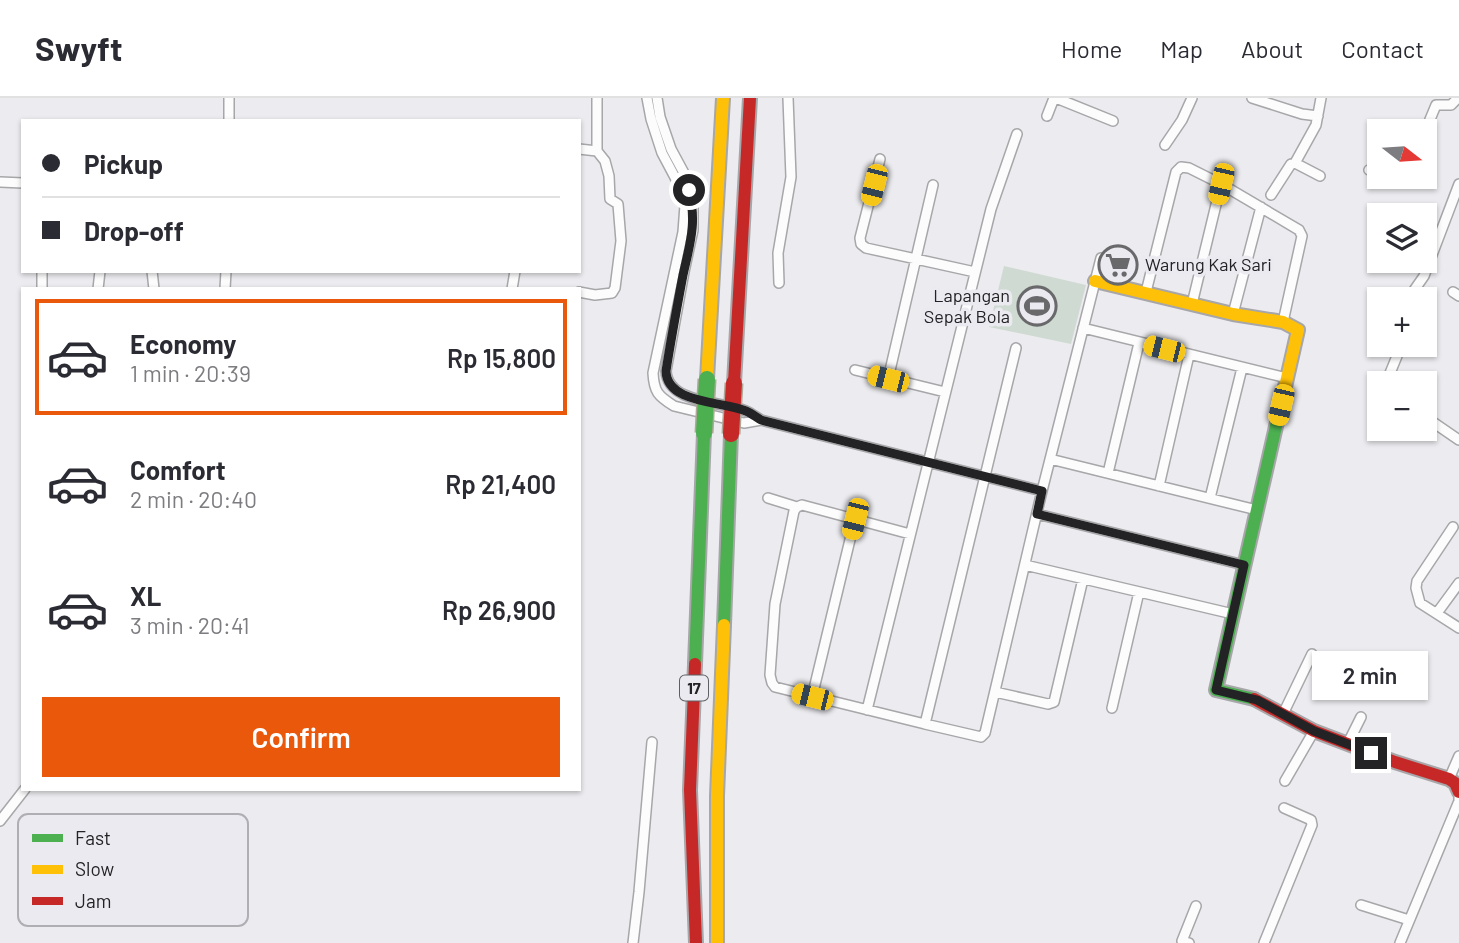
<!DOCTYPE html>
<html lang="en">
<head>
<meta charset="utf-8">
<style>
	body { margin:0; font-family:Barlow,sans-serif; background:#f7f7f7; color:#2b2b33; height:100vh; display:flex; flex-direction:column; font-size:26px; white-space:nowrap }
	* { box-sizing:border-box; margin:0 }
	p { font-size:23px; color:#7c7c81 }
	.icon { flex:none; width:38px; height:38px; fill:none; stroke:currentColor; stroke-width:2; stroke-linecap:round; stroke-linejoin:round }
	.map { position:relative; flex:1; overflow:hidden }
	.sheet { position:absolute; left:21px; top:189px; width:560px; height:504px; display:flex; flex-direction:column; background:#fff; border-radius:0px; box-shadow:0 2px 5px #0004 }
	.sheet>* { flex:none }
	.guide { position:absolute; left:21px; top:21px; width:560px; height:154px; border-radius:0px; box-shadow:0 2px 5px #0004; display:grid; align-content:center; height:154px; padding:0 21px; background:#fff }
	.needle { width:46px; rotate:107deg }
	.controls { position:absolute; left:1367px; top:21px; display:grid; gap:14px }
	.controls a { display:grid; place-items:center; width:70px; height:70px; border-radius:0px; background:#fff; box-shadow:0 2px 5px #0004; font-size:35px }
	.end { position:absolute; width:32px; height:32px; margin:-16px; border:9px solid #232325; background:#fff; box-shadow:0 0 0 4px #fff }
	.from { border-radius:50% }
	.bubble { position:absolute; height:49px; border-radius:0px; background:#fff; box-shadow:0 2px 5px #0004; font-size:23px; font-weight:600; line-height:49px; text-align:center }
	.car { position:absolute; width:21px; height:42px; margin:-21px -10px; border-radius:9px; box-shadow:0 0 5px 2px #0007; background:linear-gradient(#f5c518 24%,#345 0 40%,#f5c518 0 76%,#345 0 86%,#f5c518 0) }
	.guide b { display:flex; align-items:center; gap:24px; height:66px; font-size:26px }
	.guide b+b { border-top:2px solid #e1e1e2 }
	.guide i { width:18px; height:18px; background:#2b2b33 }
	ul { padding:12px 0 0; list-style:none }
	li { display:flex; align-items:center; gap:21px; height:116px; margin:0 14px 10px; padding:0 7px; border:4px solid transparent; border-radius:0px }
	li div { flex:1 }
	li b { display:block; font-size:26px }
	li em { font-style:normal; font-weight:600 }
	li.on { border-color:#ea580c }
	li>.icon { width:63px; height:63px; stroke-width:1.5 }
	.cta { display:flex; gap:14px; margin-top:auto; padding:14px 21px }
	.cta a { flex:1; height:80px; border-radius:0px; background:#ea580c; color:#fff; font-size:28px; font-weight:600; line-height:80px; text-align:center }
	header { display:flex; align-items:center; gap:42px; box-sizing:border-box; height:98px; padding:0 35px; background:#fff; border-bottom:2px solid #e1e1e2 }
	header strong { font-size:33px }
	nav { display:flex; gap:38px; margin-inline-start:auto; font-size:24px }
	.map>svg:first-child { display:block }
	.green { fill:#cfdbd2 }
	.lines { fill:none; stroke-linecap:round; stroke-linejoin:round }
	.street-casing { stroke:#a7a6a9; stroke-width:12 }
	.fast-casing { stroke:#a7a6a9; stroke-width:16 }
	.slow-casing { stroke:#a7a6a9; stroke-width:16 }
	.jam-casing { stroke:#a7a6a9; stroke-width:16 }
	.street { stroke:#fcfcfd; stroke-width:9 }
	.fast { stroke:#4caf50; stroke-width:12 }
	.slow { stroke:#ffc107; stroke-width:12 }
	.jam { stroke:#c62828; stroke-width:12 }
	.fast-bridge-casing { stroke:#afa898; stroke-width:19; stroke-linecap:butt }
	.jam-bridge-casing { stroke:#afa898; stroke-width:19; stroke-linecap:butt }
	.fast-bridge { stroke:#4caf50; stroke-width:16 }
	.jam-bridge { stroke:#c62828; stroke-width:16 }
	.route { stroke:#232325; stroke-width:9 }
	.labels { text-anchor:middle; stroke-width:7; stroke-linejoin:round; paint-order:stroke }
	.shield { fill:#ebeaf0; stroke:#5f5f62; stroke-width:2 }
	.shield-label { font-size:16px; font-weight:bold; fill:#232325 }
	.poi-label { font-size:18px; fill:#232325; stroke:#ebeaf0; text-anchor:start }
	.key { fill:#ebeaf0; stroke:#afaeb3; stroke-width:2 }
	.key-label { font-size:19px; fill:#232325 }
</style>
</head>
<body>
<header>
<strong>Swyft</strong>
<nav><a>Home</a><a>Map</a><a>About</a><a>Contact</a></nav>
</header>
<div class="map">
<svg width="1459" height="845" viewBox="0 0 1459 845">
	<rect width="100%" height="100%" fill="#ecebef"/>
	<path class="green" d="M1004 168 1086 187 1071 246 989 229Z"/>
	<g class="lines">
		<g class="street-casing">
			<path id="street" d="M229 0V23
				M647 0 651 21 662 55 679 87 685 107 683 134 653 275C654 294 658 298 674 308L744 325 761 322
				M657 0 660 19 671 51 685 77 693 108V132L684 174 666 273C668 306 722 303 746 313 751 315 756 319 761 322L1042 393
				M1056 0 1113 23
				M1252 0 1302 16 1318 18
				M1047 18 1054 0
				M1424 36 1436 7H1451L1458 0
				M1165 47 1182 22 1192 0
				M579 51 597 53
				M880 61 860 140 861 146 866 150 975 174
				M1295 65 1316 27 1321 0
				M1369 72 1379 75
				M1387 79 1403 85 1409 79
				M0 84 23 85
				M1271 97 1291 66 1295 65 1320 78
				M152 173 154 191
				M779 185 778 155 791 79 788 0
				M42 191V173
				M98 191 100 173
				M225 191 226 173
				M512 191 515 173
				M579 194 595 197 612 195 615 190 621 143 618 106 610 101 609 78 605 63 597 53V0
				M1146 194 1176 74 1181 69 1189 70 1221 86 1299 132 1302 138 1283 224
				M1453 194 1459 198
				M1408 201 1424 178 1459 86
				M1192 206 1221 86
				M1233 216 1261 109
				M1083 230 1287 280
				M855 272 945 294
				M888 281 933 87
				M1386 285 1397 258 1398 247
				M1424 318 1459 342
				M1050 361 1257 412
				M1108 375 1139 245
				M1159 388 1189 257
				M768 400 797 409
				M1210 400 1242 270
				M1037 416 1244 467
				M1453 429 1417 483 1416 490 1420 505 1459 530
				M910 436 802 407 797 409 794 413 775 506 770 577 772 585 775 589 925 626 1016 250
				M1025 467 1233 516
				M1437 515 1459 485
				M995 594 1048 606 1054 604 1083 481
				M812 599 855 421
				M1112 610 1139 494
				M867 612 991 111 1017 36
				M1283 616 1312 556
				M925 626 981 639 985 635 1042 393 1101 160
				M1347 647 1361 619
				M1449 681 1459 658
				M1285 683 1314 633
				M0 723 25 691
				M1361 807 1409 822
				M633 845 639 794 652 644
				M1189 845 1182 843 1196 808
				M1264 845 1312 727 1311 722 1284 710
				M1400 845 1459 703V695"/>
		</g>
		<g class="fast-casing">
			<path id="fast" d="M724 527 731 336
				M695 566 704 335
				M1254 601 1216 592 1285 289"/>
		</g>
		<g class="slow-casing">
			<path id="slow" d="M1095 183 1233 216 1283 224 1298 232 1285 289
				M707 281 723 0
				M717 845V698L724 527"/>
		</g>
		<g class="jam-casing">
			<path id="jam" d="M734 285 750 0
				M695 566 690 692 696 845
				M1254 601 1314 633 1395 664 1449 681 1455 685 1459 694"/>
		</g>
		<use href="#street" class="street"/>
		<use href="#fast" class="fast"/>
		<use href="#slow" class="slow"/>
		<use href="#jam" class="jam"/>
		<g class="fast-bridge-casing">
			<path id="fast-bridge" d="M704 335 707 281"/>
		</g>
		<g class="jam-bridge-casing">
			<path id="jam-bridge" d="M731 336 734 285"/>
		</g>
		<use href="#fast-bridge" class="fast-bridge"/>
		<use href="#jam-bridge" class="jam-bridge"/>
	</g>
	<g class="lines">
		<path class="route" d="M689 92C697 126 690 145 683 177 677 209 671 241 666 273 667 306 722 303 746 313 751 315 756 319 761 322L1042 393 1037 416 1244 467 1216 592 1257 602 1314 633 1371 655"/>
	</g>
	<defs>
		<g id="supermarket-ring" transform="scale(2.0125)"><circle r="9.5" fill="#ebeaf0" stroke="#69696c" stroke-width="1.5"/><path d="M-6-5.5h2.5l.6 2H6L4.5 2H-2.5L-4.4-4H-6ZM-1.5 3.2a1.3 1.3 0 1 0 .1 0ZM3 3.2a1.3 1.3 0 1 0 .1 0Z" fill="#69696c"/></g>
		<g id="stadium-ring" transform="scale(2.0125)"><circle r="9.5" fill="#ebeaf0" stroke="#69696c" stroke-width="1.5"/><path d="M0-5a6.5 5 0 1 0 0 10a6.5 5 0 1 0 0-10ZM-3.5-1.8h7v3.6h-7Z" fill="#69696c"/></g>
	</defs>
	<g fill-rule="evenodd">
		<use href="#supermarket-ring" x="1118" y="167"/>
		<use href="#stadium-ring" x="1037" y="208"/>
	</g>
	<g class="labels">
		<rect class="shield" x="680" y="577.5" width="28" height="25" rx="5"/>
		<g class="shield-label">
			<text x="694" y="596">17</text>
		</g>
		<g class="poi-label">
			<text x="1145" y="173">Warung Kak Sari</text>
			<text x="1010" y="204" text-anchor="end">Lapangan<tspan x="1010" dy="21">Sepak Bola</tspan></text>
		</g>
	</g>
	<rect x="18" y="716" width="230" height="112" rx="10" class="key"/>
	<rect x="32" y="736" width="31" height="8" fill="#4caf50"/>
	<rect x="32" y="767" width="31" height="9" fill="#ffc107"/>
	<rect x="32" y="799" width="31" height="8" fill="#c62828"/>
	<g class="key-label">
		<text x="75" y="747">Fast</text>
		<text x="75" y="778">Slow</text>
		<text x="75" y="810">Jam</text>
	</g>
</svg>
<div class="controls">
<a><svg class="needle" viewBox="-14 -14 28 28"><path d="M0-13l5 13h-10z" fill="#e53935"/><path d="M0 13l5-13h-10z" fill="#7c7c81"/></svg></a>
<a><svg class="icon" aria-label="layers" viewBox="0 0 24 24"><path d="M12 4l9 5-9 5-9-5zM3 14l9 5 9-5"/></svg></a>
<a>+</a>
<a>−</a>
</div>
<i class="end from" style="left:689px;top:92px"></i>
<i class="end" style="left:1371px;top:655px"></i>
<div class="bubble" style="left:1312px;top:553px;width:116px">2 min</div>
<i class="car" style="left:1221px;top:86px;rotate:193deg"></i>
<i class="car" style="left:874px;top:87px;rotate:194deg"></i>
<i class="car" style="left:1164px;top:251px;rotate:284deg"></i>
<i class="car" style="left:888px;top:281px;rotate:284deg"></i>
<i class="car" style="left:1281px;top:307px;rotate:193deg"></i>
<i class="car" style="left:855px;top:421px;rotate:194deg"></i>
<i class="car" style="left:812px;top:599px;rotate:284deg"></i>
<div class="guide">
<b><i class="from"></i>Pickup</b>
<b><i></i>Drop-off</b>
</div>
<section class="sheet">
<ul>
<li class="on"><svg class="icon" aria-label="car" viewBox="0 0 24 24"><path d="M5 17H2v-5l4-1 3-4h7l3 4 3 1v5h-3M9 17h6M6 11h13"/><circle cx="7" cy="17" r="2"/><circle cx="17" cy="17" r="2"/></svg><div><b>Economy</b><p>1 min · 20:39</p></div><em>Rp 15,800</em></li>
<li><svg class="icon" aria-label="car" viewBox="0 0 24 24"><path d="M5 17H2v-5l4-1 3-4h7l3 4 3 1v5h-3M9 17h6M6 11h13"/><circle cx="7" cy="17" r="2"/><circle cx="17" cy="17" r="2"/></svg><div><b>Comfort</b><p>2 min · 20:40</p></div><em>Rp 21,400</em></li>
<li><svg class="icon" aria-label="car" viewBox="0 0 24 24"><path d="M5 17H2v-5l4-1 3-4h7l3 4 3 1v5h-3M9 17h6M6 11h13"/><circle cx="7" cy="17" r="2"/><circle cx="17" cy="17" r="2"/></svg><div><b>XL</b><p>3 min · 20:41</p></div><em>Rp 26,900</em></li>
</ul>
<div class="cta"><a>Confirm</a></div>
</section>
</div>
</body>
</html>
